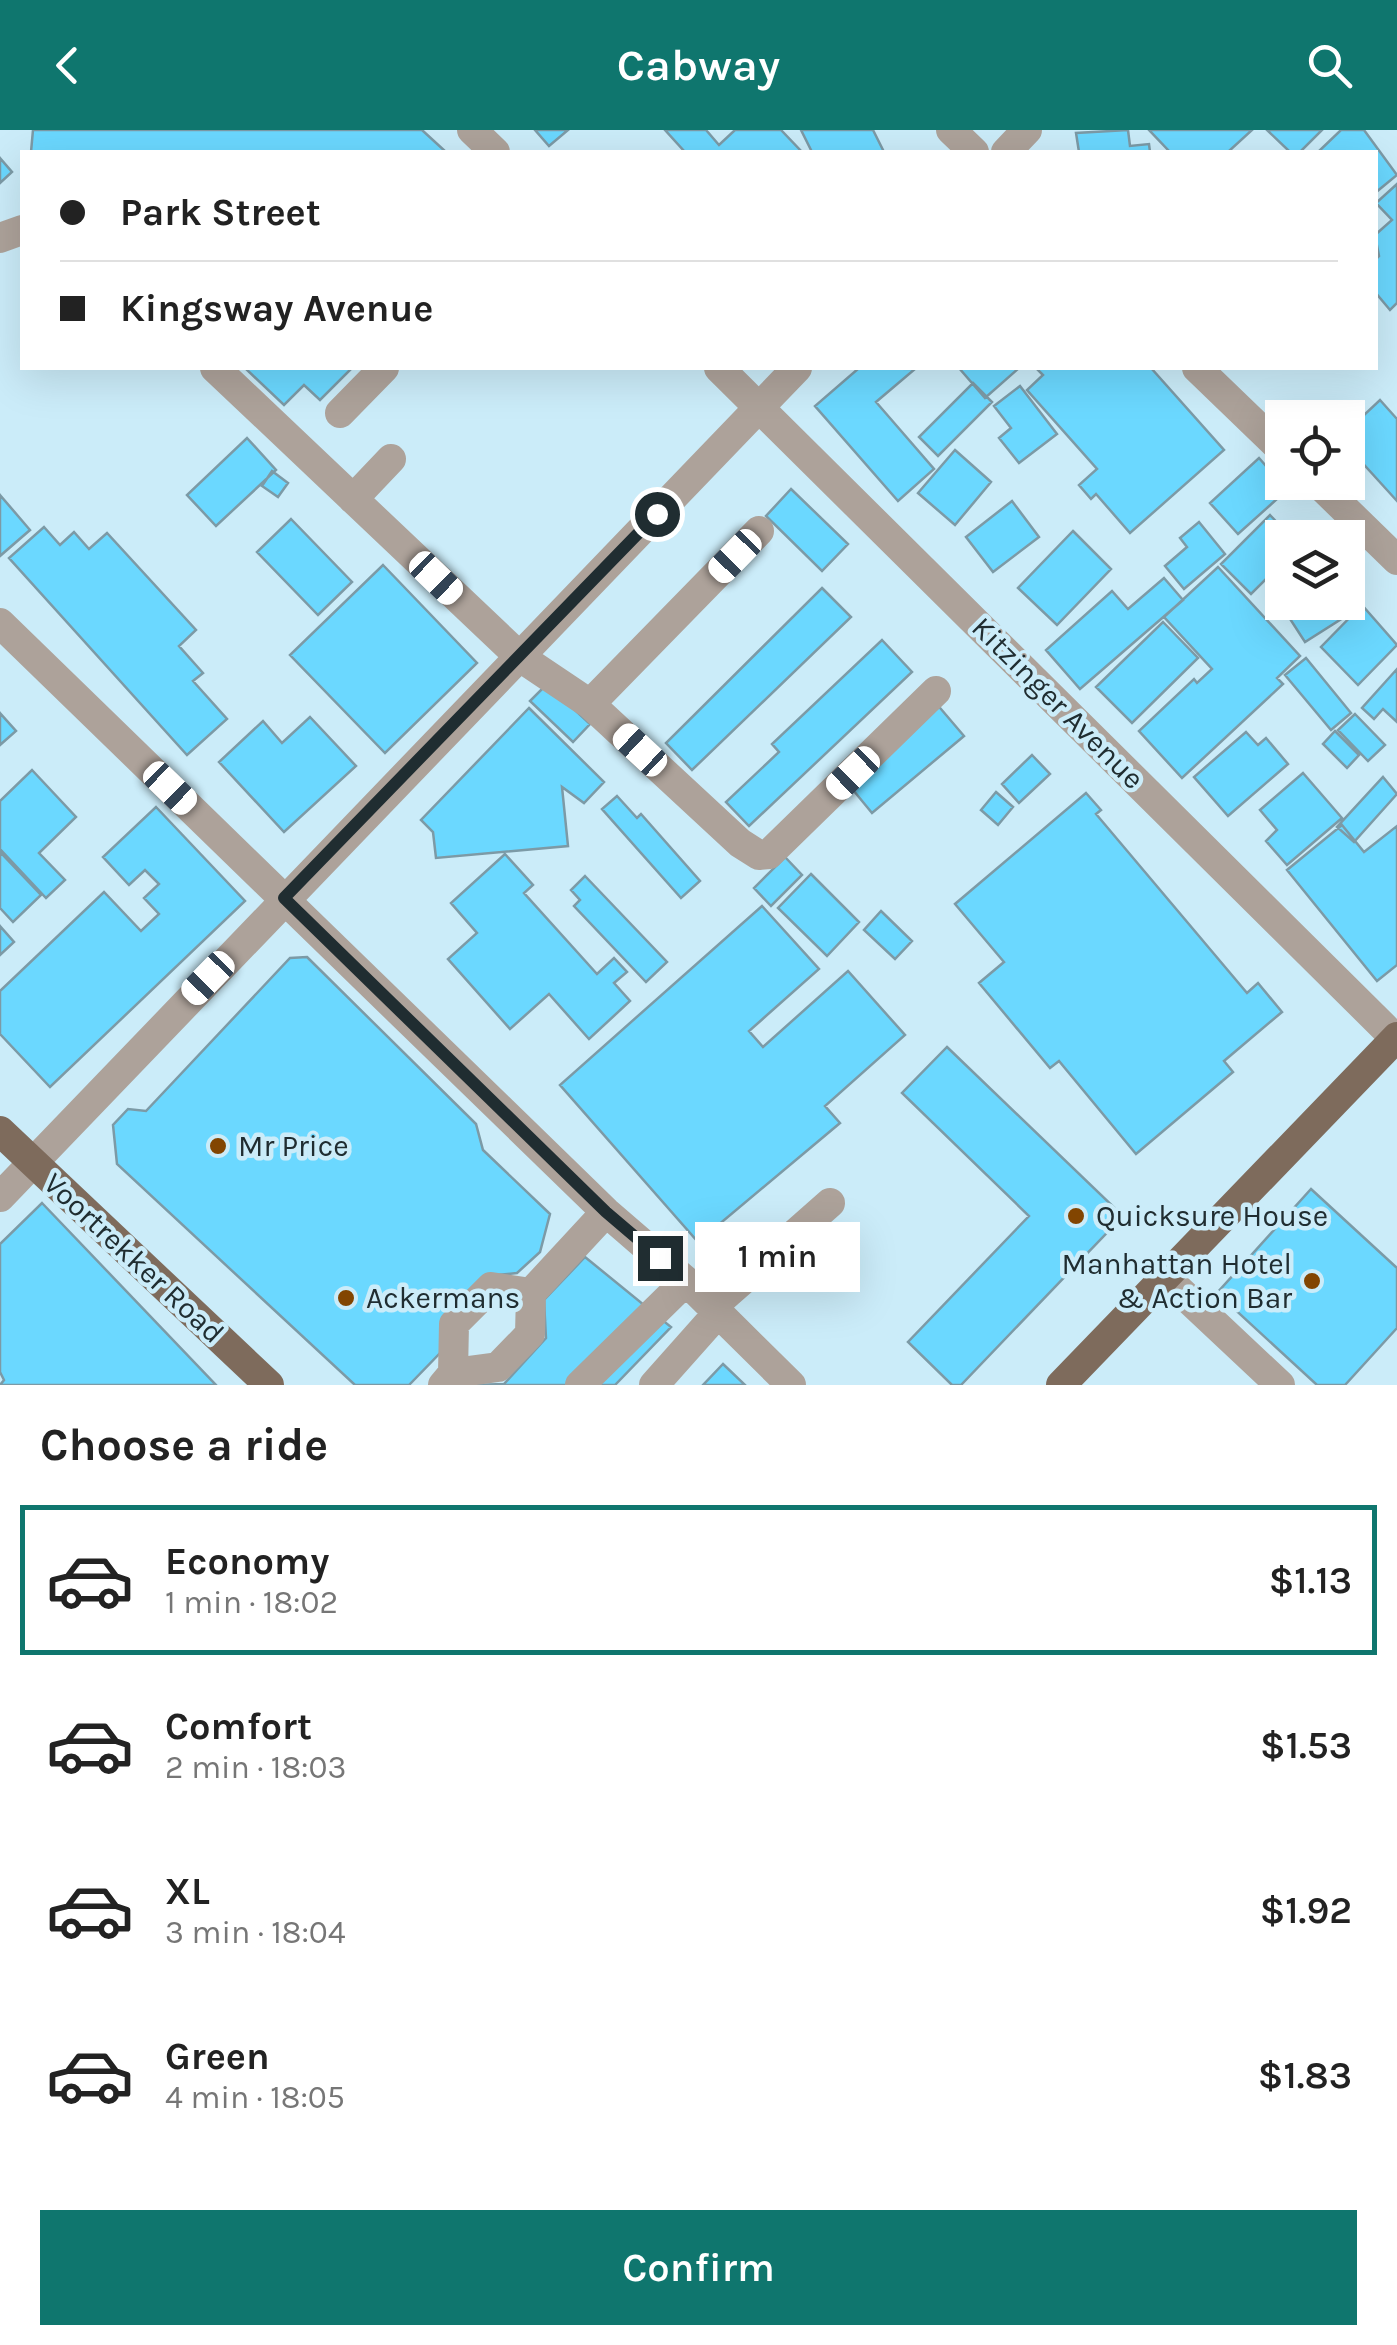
<!DOCTYPE html>
<html lang="en">
<head>
<meta charset="utf-8">
<style>
	body { margin:0; font-family:Karla,sans-serif; background:#f6f6f6; color:#222; height:100vh; display:flex; flex-direction:column; font-size:38px; white-space:nowrap }
	* { box-sizing:border-box; margin:0 }
	p { font-size:32px; color:#767676 }
	.icon { flex:none; width:55px; height:55px; fill:none; stroke:currentColor; stroke-width:2; stroke-linecap:round; stroke-linejoin:round }
	.map { position:relative; height:1255px; overflow:hidden }
	.sheet { display:flex; flex-direction:column; background:#fff; flex:1 }
	.sheet>* { flex:none }
	.top-card { position:absolute; left:20px; top:20px; width:1358px; height:220px; border-radius:0px; box-shadow:0 10px 40px #0002; display:grid; align-content:center; height:220px; padding:0 40px; background:#fff }
	.fabs { position:absolute; left:1265px; top:270px; display:grid; gap:20px }
	.fabs a { display:grid; place-items:center; width:100px; height:100px; border-radius:0px; background:#fff; box-shadow:0 10px 40px #0002; font-size:50px }
	.end { position:absolute; width:45px; height:45px; margin:-22px; border:12px solid #202d31; background:#fff; box-shadow:0 0 0 5px #fff }
	.from { border-radius:50% }
	.bubble { position:absolute; height:70px; border-radius:0px; background:#fff; box-shadow:0 10px 40px #0002; font-size:32px; font-weight:600; line-height:70px; text-align:center }
	.car { position:absolute; width:30px; height:60px; margin:-30px -15px; border-radius:12px; box-shadow:0 0 8px 2px #0007; background:linear-gradient(#fff 24%,#345 0 40%,#fff 0 76%,#345 0 86%,#fff 0) }
	.top-card b { display:flex; align-items:center; gap:35px; height:95px; font-size:38px }
	.top-card b+b { border-top:2px solid #e0e0e0 }
	.top-card i { width:25px; height:25px; background:#222 }
	ul { padding:0; list-style:none }
	li { display:flex; align-items:center; gap:30px; height:150px; margin:0 20px 15px; padding:0 20px; border:5px solid transparent; border-radius:0px }
	li div { flex:1 }
	li b { display:block; font-size:38px }
	li em { font-style:normal; font-weight:600 }
	li.selected { border-color:#0f766e }
	li>.icon { width:90px; height:90px; stroke-width:1.5 }
	h2 { padding:0 40px; font-size:45px; line-height:120px }
	.button { display:flex; gap:20px; margin-top:auto; padding:20px 40px }
	.button a { flex:1; height:115px; border-radius:0px; background:#0f766e; color:#fff; font-size:40px; font-weight:600; line-height:115px; text-align:center }
	header { display:flex; justify-content:space-between; align-items:center; height:130px; padding:0 40px; background:#0f766e; color:#fff; font-size:45px; font-weight:600 }
	.map>svg:first-child { display:block }
	.building { fill:#6bd8ff; stroke:#7c9aa6; stroke-width:2.5 }
	.lines { fill:none; stroke-linecap:round; stroke-linejoin:round }
	.minor { stroke:#ada29a; stroke-width:30 }
	.major { stroke:#7e6b5c; stroke-width:30 }
	.route { stroke:#202d31; stroke-width:12 }
	.poi-dot { fill:#824501; stroke:#cbecf9; stroke-width:4 }
	.labels { text-anchor:middle; stroke-width:9; stroke-linejoin:round; paint-order:stroke }
	.street-label { font-size:30px; fill:#202d31; stroke:#cbecf9 }
	.poi-label { font-size:30px; fill:#202d31; stroke:#cbecf9; text-anchor:start }
</style>
</head>
<body>
<header><svg class="icon" aria-label="back" viewBox="0 0 24 24"><path d="M15 5l-7 7 7 7"/></svg>Cabway<svg class="icon" aria-label="search" viewBox="0 0 24 24"><circle cx="10" cy="10" r="6"/><path d="M15 15l6 6"/></svg></header>
<div class="map">
<svg width="1397" height="1255" viewBox="0 0 1397 1255">
	<rect width="100%" height="100%" fill="#cbecf9"/>
	<path class="building" d="M33 0H422L446 22H31Z
		M535 0H568L549 16Z
		M665 0H706L719 15 735 0H781L802 22H685Z
		M801 0H873L884 22H812Z
		M1128 0 1130 16 1149 14 1150 22H1079L1076 3Z
		M1149 0H1252L1228 22H1170Z
		M1267 0H1322L1300 22H1290Z
		M1341 0H1364L1397 45 1375 63V22H1318Z
		M0 28 12 42 0 53Z
		M1397 54V173L1390 180 1375 162V130L1379 126 1375 105 1392 90 1376 73Z
		M245 238H352L320 270 304 255 284 275Z
		M859 238 915 239 876 272 934 339 898 371 815 276Z
		M959 238H1019L985 268Z
		M1036 238H1151L1224 320 1130 403 1096 364 1091 369 1079 355 1097 339 1027 260 1043 245Z
		M973 253 992 272 938 326 919 307Z
		M1020 256 1057 304 1019 333 999 308 1011 298 994 276Z
		M1380 270 1397 289V371L1348 317V300Z
		M247 308 276 340 216 396 187 365Z
		M955 320 991 352 955 395 918 363Z
		M1259 328 1287 360 1238 404 1210 373Z
		M272 341 288 353 278 367 262 356Z
		M791 359 848 414 822 441 766 386Z
		M0 365 30 400 0 426Z
		M1012 371 1039 407 993 442 966 407Z
		M1270 385 1292 408H1282V433L1251 464 1221 434Z
		M291 389 352 452 318 485 257 422Z
		M1199 392 1225 424 1184 459 1165 436 1187 417 1180 408Z
		M44 397 60 415 74 402 89 419 107 403 196 500 179 516 203 543 193 551 227 589 187 625 9 428Z
		M1073 401 1111 439 1057 495 1018 458Z
		M383 435 477 533 385 623 290 525Z
		M1218 437 1300 526 1277 548 1283 554 1182 648 1139 601 1194 549 1197 553 1212 539 1164 487Z
		M1164 448 1183 470 1080 559 1046 520 1112 461 1128 479Z
		M822 458 851 487 692 640 666 613Z
		M1348 465 1357 479 1305 512 1281 475 1348 472Z
		M1362 475 1397 515 1358 555 1321 517Z
		M1163 492 1198 528 1132 593 1096 557Z
		M882 510 912 542 749 696 726 672 779 622 772 614Z
		M1306 528 1351 583 1331 600 1285 545Z
		M1397 539V592L1383 579 1374 589 1362 578Z
		M547 554 590 594 573 612 530 571Z
		M935 572 964 606 872 683 844 649Z
		M529 578 604 652 584 673 562 657 568 716 436 728 433 702 421 690Z
		M0 583 16 601 0 615Z
		M1355 584 1385 615 1368 631 1338 600Z
		M310 587 356 636 284 702 219 632 263 591 282 613Z
		M1335 601 1359 625 1347 638 1323 614Z
		M1246 602 1258 615 1266 608 1288 634 1228 686 1194 647Z
		M1032 625 1050 644 1019 673 1002 654Z
		M32 640 76 687 39 723 65 750 46 768 0 719V671Z
		M1303 643 1342 688 1287 735 1266 711 1277 700 1260 680Z
		M1383 647 1397 664 1354 712 1337 697Z
		M996 662 1013 677 998 695 981 680Z
		M1086 663 1101 680 1096 684 1247 863 1258 853 1282 882 1224 931 1233 942 1136 1024 1059 931 1050 938 979 853 1004 832 955 774Z
		M617 666 637 688 641 684 700 751 681 768 602 679Z
		M156 677 245 771 50 957 0 904V861L104 762 141 801 159 784 144 768 159 754 145 740 129 755 103 727Z
		M1342 695 1364 722 1397 696V835L1377 851 1287 740Z
		M0 722 41 765 13 792 0 778Z
		M505 724 533 755 524 763 597 844 614 828 627 842 614 853 630 871 589 909 549 864 510 899 448 829 477 803 451 773Z
		M785 727 802 745 771 776 754 758Z
		M811 744 859 792 827 826 778 778Z
		M585 746 667 832 646 852 574 776 580 770 571 760Z
		M762 776 819 839 749 901 763 917 848 841 905 905 825 976 840 993 698 1112 560 955Z
		M881 781 912 811 895 829 864 800Z
		M0 796 14 812 0 825Z
		M307 827 476 994 483 1020 550 1084 540 1122 517 1143 487 1146 442 1221 409 1255H355L117 1034 113 995 128 979 146 981 290 828Z
		M947 917 1123 1086 961 1255H952L908 1212 1029 1086 902 963Z
		M1311 1059 1397 1138V1198L1345 1255H1317L1217 1163Z
		M42 1073 216 1255H0L4 1250 0 1242V1114Z
		M585 1127 671 1197 615 1255H472L504 1254 546 1208 544 1170Z
		M723 1234 745 1255H703Z"/>
	<g class="lines">
		<path class="minor" d="M472 0 495 22
			M951 0 974 22
			M1006 22 1027 0
			M0 108 22 100
			M215 238 520 527 590 574 740 713 759 725 769 724 936 561
			M719 238 1397 910
			M1197 238 1282 320
			M340 283 384 238
			M1317 352 1397 430
			M353 369 391 329
			M0 493 606 1082 686 1151 791 1255
			M590 574 759 401
			M0 1067 797 238
			M1164 1146 1280 1255
			M712 1177 830 1073
			M453 1243 454 1194 491 1157 531 1163
			M443 1255 453 1243 498 1237 530 1204 531 1163 606 1082
			M580 1255 686 1151
			M654 1255 718 1183"/>
		<path class="major" d="M0 1001 269 1255
			M1061 1255 1397 907"/>
	</g>
	<g class="lines">
		<path class="route" d="M657 384 284 768 606 1082 660 1128"/>
	</g>
	<g class="poi-dot">
		<circle cx="218" cy="1016" r="10"/>
		<circle cx="1076" cy="1086" r="10"/>
		<circle cx="1312" cy="1151" r="10"/>
		<circle cx="346" cy="1168" r="10"/>
	</g>
	<g class="labels">
		<g class="street-label">
			<text transform="translate(1058 573) rotate(45)" y="10">Kitzinger Avenue</text>
			<text transform="translate(134 1128) rotate(43)" y="10">Voortrekker Road</text>
		</g>
		<g class="poi-label">
			<text x="238" y="1026">Mr Price</text>
			<text x="1096" y="1096">Quicksure House</text>
			<text x="1292" y="1144" text-anchor="end">Manhattan Hotel<tspan x="1292" dy="34">&amp; Action Bar</tspan></text>
			<text x="366" y="1178">Ackermans</text>
		</g>
	</g>
</svg>
<div class="fabs">
<a><svg class="icon" aria-label="locate" viewBox="0 0 24 24"><circle cx="12" cy="12" r="6"/><path d="M12 2v4M12 18v4M2 12h4M18 12h4"/></svg></a>
<a><svg class="icon" aria-label="layers" viewBox="0 0 24 24"><path d="M12 4l9 5-9 5-9-5zM3 14l9 5 9-5"/></svg></a>
</div>
<i class="end from" style="left:657px;top:384px"></i>
<i class="end" style="left:660px;top:1128px"></i>
<div class="bubble" style="left:695px;top:1092px;width:165px">1 min</div>
<i class="car" style="left:735px;top:426px;rotate:224deg"></i>
<i class="car" style="left:436px;top:448px;rotate:134deg"></i>
<i class="car" style="left:640px;top:620px;rotate:313deg"></i>
<i class="car" style="left:853px;top:643px;rotate:226deg"></i>
<i class="car" style="left:170px;top:658px;rotate:134deg"></i>
<i class="car" style="left:208px;top:848px;rotate:224deg"></i>
<div class="top-card">
<b><i class="from"></i>Park Street</b>
<b><i></i>Kingsway Avenue</b>
</div>
</div>
<section class="sheet">
<h2>Choose a ride</h2>
<ul>
<li class="selected"><svg class="icon" aria-label="car" viewBox="0 0 24 24"><path d="M5 17H2v-5l4-1 3-4h7l3 4 3 1v5h-3M9 17h6M6 11h13"/><circle cx="7" cy="17" r="2"/><circle cx="17" cy="17" r="2"/></svg><div><b>Economy</b><p>1 min · 18:02</p></div><em>$1.13</em></li>
<li><svg class="icon" aria-label="car" viewBox="0 0 24 24"><path d="M5 17H2v-5l4-1 3-4h7l3 4 3 1v5h-3M9 17h6M6 11h13"/><circle cx="7" cy="17" r="2"/><circle cx="17" cy="17" r="2"/></svg><div><b>Comfort</b><p>2 min · 18:03</p></div><em>$1.53</em></li>
<li><svg class="icon" aria-label="car" viewBox="0 0 24 24"><path d="M5 17H2v-5l4-1 3-4h7l3 4 3 1v5h-3M9 17h6M6 11h13"/><circle cx="7" cy="17" r="2"/><circle cx="17" cy="17" r="2"/></svg><div><b>XL</b><p>3 min · 18:04</p></div><em>$1.92</em></li>
<li><svg class="icon" aria-label="car" viewBox="0 0 24 24"><path d="M5 17H2v-5l4-1 3-4h7l3 4 3 1v5h-3M9 17h6M6 11h13"/><circle cx="7" cy="17" r="2"/><circle cx="17" cy="17" r="2"/></svg><div><b>Green</b><p>4 min · 18:05</p></div><em>$1.83</em></li>
</ul>
<div class="button"><a>Confirm</a></div>
</section>
</body>
</html>
